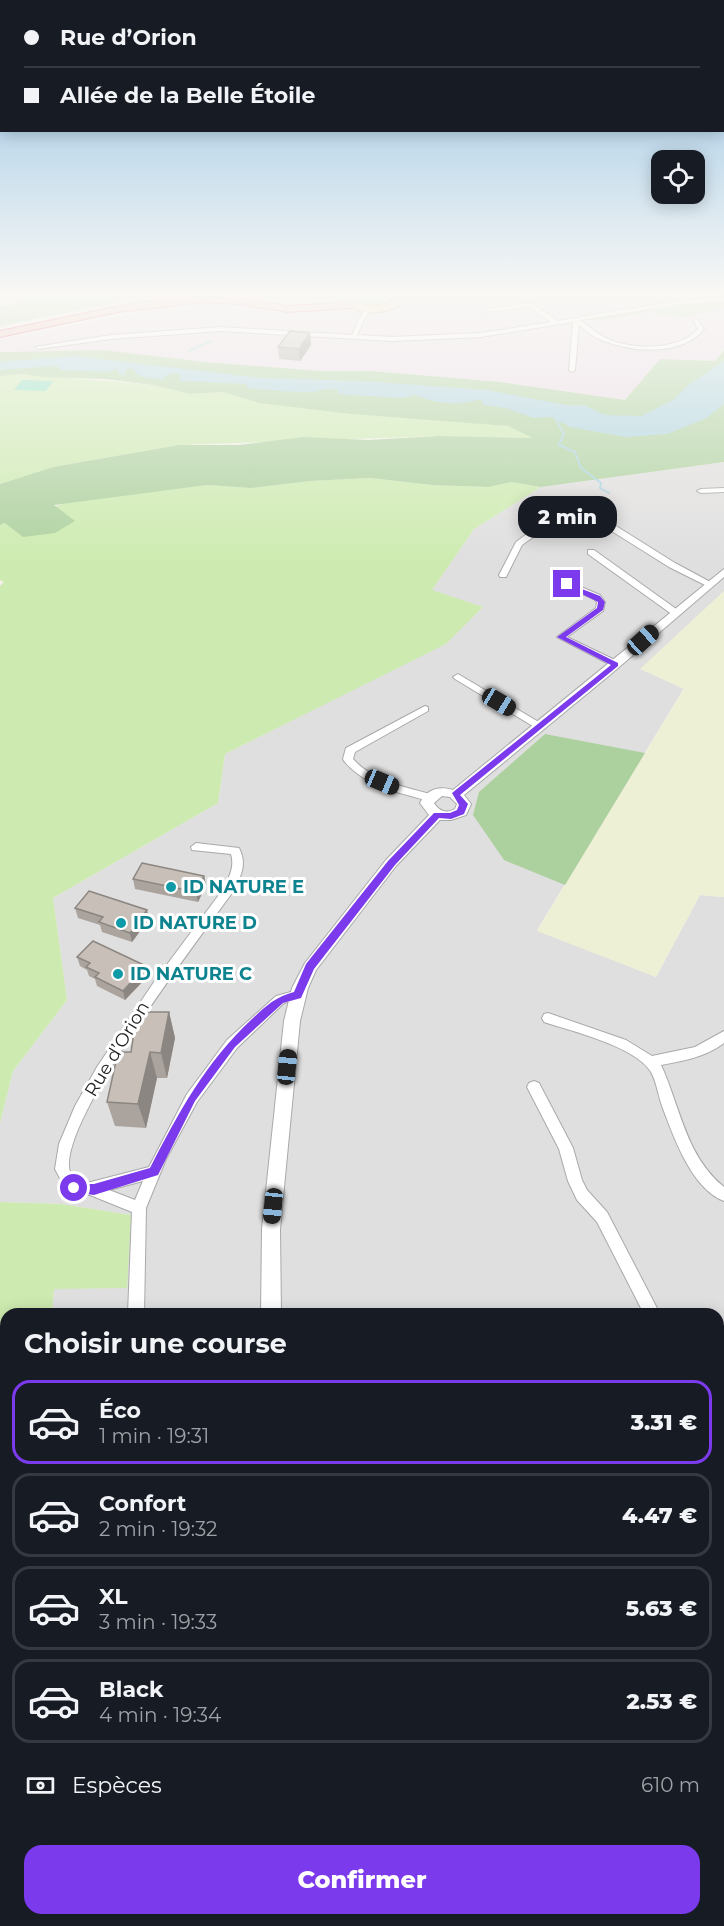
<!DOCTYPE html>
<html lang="fr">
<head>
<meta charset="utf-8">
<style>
	body { margin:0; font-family:Montserrat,sans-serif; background:#20242c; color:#f1f3f6; height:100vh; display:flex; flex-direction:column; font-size:22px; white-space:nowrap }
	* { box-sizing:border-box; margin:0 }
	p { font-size:20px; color:#9ea1a6 }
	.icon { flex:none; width:33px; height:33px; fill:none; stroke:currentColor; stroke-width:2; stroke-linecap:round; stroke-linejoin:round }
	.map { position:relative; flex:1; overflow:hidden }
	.details { position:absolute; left:0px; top:1308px; width:724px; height:618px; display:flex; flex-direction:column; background:#171b24; border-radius:18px 18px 0 0; box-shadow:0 3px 15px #0003 }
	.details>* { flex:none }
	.top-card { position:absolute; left:0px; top:0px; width:724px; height:132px; box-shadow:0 3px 15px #0003; display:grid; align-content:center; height:132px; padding:0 24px; background:#171b24 }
	.fabs { position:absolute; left:651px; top:150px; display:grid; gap:12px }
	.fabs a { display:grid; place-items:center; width:54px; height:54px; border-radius:12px; background:#171b24; box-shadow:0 3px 15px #0003; font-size:30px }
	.end { position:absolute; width:27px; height:27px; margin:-14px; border:8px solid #7c3aed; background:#fff; box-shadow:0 0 0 3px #fff }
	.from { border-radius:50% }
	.bubble { position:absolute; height:42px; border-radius:18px; background:#171b24; box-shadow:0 3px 15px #0003; font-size:20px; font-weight:800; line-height:42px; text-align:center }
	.car { position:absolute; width:18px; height:36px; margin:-18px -9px; border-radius:8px; box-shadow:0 0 4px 2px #0007; background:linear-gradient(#222 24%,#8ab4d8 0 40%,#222 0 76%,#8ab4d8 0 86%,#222 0) }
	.top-card b { display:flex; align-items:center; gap:21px; height:57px; font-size:22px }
	.top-card b+b { border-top:2px solid #363941 }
	.top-card i { width:15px; height:15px; background:#f1f3f6 }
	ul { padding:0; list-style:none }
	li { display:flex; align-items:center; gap:18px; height:84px; margin:0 12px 9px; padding:0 12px; border:3px solid #363941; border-radius:18px }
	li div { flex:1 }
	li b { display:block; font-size:22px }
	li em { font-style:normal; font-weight:800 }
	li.active { border-color:#7c3aed }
	li>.icon { width:54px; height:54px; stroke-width:1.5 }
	h2 { padding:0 24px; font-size:27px; line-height:72px }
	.pay { display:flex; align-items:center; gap:15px; height:66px; padding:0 24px; font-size:22px }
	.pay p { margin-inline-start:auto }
	.action { display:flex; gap:12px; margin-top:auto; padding:12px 24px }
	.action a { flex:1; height:69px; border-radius:18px; background:#7c3aed; color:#fff; font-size:24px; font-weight:800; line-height:69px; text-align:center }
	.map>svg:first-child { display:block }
	.residential { fill:#e0dfdf }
	.industrial { fill:#ebdbe8 }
	.farmland { fill:#eef0d5 }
	.grass { fill:#cdebb0 }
	.forest { fill:#add19e }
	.pitch { fill:#88e0be }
	.water { fill:#aad3df }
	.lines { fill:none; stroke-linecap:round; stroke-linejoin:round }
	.stream { stroke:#aad3df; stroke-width:2 }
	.minor-casing { stroke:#a9a9a9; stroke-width:2 }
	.tertiary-casing { stroke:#a9a9a9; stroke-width:2 }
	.primary-casing { stroke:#a06b00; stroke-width:2 }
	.trunk-casing { stroke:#dc2a67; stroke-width:2 }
	.minor { fill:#fff; fill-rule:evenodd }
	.tertiary { fill:#fff; fill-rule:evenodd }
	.primary { fill:#fcd6a4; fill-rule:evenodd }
	.trunk { fill:#f2b4a3; fill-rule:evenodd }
	.wall { fill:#aba49e }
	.shaded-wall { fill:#8b8681 }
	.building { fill:#c7bfb8; stroke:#8b8681; stroke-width:1.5 }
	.route { fill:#7c3aed }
	.culture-dot { fill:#0f9aa8; stroke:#fff; stroke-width:2 }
	.labels { text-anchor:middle; stroke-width:6; stroke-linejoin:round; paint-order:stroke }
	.culture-label { font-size:18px; font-weight:bold; fill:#0d838f; stroke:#fff; text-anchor:start }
	.street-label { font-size:18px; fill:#222; stroke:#fff }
</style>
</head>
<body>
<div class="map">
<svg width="724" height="1926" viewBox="0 0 724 1926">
	<rect width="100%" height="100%" fill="#f2efe9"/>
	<path class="residential" d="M724 462V591L641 669 684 688 537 930 656 977 700 895 724 897V1926H0V1587L6 1586V1920H718V1314H52L54 1289 131 1215 61 1204 0 1202V1123L13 1071 67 1000 53 898 218 803 225 754 446 643 483 607 431 591 474 529 541 487Z"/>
	<path class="industrial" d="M412 297H724V350L715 361 660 359 626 400 500 382 372 371H321L206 362 103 350 0 352V339L190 302 234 304 277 312 298 313 401 308Z"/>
	<path class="farmland" d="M724 591V897L700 895 656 977 537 931 684 689 640 669Z"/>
	<path class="grass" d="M347 297H400L396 302C379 305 359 310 347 297Z
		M24 374 153 385 190 394 223 392 259 403 508 426 535 438 439 436 179 445 53 467 0 484V376Z
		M370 478 432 485 489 487 511 482 541 487 474 529 432 590 483 607 446 644 225 754 218 803 53 898 67 1000 13 1071 0 1123V586L4 582 0 580V525L71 501 207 485 251 488 310 481Z
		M0 1202 61 1204 131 1215 127 1288 54 1289 52 1314H6V1586L0 1587Z"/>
	<path class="forest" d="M33 297H128L123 301 0 326V307Z
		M668 297 687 299 724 297V307L683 318 650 312 598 321 582 319 672 304Z
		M103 350 206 362 321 371H372L500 382 625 400 660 359 715 361 724 350V462L541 487 511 482 489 487 432 485 370 478 310 481 251 488 207 485 54 505 75 521 55 533 23 537 5 523 0 525V484L53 467 179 445H239L303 437 368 440 439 436 533 438 508 426 352 414 259 403 223 392 190 394 153 385 105 379 43 377 24 374 0 376V352Z
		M545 734 645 753 565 885 504 860 473 815 479 792Z"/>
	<path class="pitch" d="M22 380 53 381 46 391 14 390Z"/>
	<path class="water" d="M76 356 260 378 360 381 487 390 566 405H584L605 415 641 416 673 400 690 384 724 361V404L705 419 667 434 626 437 570 427 552 417 534 418 505 408 484 405 481 399C460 406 435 404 416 395L402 398 338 394V390C328 387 319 392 309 392 288 392 267 390 246 388L247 384 180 381V375L176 373 167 375 163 380C152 377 138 380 132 368L126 370 125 375H119L118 369 107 372 60 370 59 367 52 366 0 370V362Z"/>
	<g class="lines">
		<path class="stream" d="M188 351 211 341
			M553 414 564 434 559 445 575 452 581 468 601 483 600 488 609 493"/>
		<g class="minor-casing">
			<path id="minor" d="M724 297V301L682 304 580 320C589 327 598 334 608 339 633 350 679 351 698 329L693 319H697L704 329C683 355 636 353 607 342 596 339 587 332 579 325L575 370 572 372 569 370 573 322 481 337 392 341 221 331 111 339 38 349 35 347 111 335 221 327 352 335 363 312 375 306 378 308 367 314 357 335 392 337 481 333 551 322 530 307 483 312 485 309 531 303 558 321 682 300Z
				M724 488V492L701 493 697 491 701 489Z
				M563 502 584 506 675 563 714 584 707 586 669 567 578 510 568 507 553 523 522 545 506 577H500L499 575 516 542 547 519Z
				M588 550H594L679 611V615H673L588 554Z
				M567 581 600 595 605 602 603 611 567 637 619 662V666H613L557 637 596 608 597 602 594 599 564 586 563 584Z
				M458 674 542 724 544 726 539 729 536 728 455 679 453 677Z
				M425 706 428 707V711L355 752 353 759C374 782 405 787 434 795L435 797 434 799C426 801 418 798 411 796 385 789 362 782 344 761L343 759 346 748Z
				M196 843 239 848C248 865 240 878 232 893 201 936 55 1126 70 1172 72 1178 78 1181 83 1184L149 1167 187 1094 227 1040 276 996 298 990 302 992 304 995 302 998 284 1003 237 1048 197 1102 166 1159 146 1208 144 1314H128L132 1212 90 1195H79L65 1188 55 1169 59 1144 75 1106 97 1067 154 982 224 888C229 877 235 867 231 854L192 850 191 847ZM143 1181 135 1200 109 1190Z
				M548 1013 626 1040 652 1056 695 1047 724 1031V1043C706 1057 683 1061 661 1065 680 1106 686 1157 724 1187V1201C691 1189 672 1133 661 1103 658 1093 656 1081 651 1072 635 1046 571 1031 544 1022L542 1018 544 1014Z
				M534 1081 539 1083 573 1148 582 1180 587 1190 607 1212 660 1314H644L597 1222 577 1200 568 1181 559 1149 527 1087 529 1083Z
				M724 1403V1419L718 1420V1404Z
				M718 1651 724 1653V1677L718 1675Z
				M6 1830V1851L0 1853V1832Z
				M15 1920H37L34 1926H12Z
				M634 1920H656V1926H634Z"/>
		</g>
		<g class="tertiary-casing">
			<path id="tertiary" d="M724 569V577L611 674 464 795 471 804 466 815 451 820H440L396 866 316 970 308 988 300 1021 280 1229 281 1314H261L262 1229 284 1021 292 988 305 963 386 860 429 815 420 803C427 789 439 786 453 790ZM442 796 450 797 457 804 455 809C446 814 439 811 434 803Z
				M395 1920H421V1926H395Z"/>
		</g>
		<g class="primary-casing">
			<path id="primary" d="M339 297C351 297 358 306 371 306 386 307 396 296 409 297 394 317 352 318 339 297Z"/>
		</g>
		<g class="trunk-casing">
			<path id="trunk" d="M198 297 238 298 288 306 353 302 358 305 353 308 288 312 238 304 202 302 118 312 0 337V331L134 303Z
				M399 297H410L405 300Z"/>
		</g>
		<use href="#minor" class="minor"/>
		<use href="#tertiary" class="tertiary"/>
		<use href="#primary" class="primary"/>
		<use href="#trunk" class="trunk"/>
	</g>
	<path class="wall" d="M310 333 311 345 300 361 279 359 278 347Z
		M204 876 206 885 198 902 135 889 133 879Z
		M75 908 149 919 132 942 102 932 100 925 78 918Z
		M77 957 146 966 148 976 125 1000 97 986 95 979 89 976 87 970 80 966Z
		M169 1012 175 1038 167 1078H157L146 1128 115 1126 107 1102 131 1052Z"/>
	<path class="shaded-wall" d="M310 333 311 345 300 361 299 349Z
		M204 876 206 885 198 902 196 892Z
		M147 910 149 919 132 942 130 933Z
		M146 966 148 976 125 1000 123 991Z
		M169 1012 175 1038 167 1078 161 1053Z
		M150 1052 157 1078 146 1128 138 1104Z"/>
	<path class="building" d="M290 331 310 333 299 349 278 347Z
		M142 863 204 876 196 892 133 879Z
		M89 891 147 910 130 933 99 922 103 917 75 908Z
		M93 941 146 966 123 991 95 977 99 973 86 967 90 963 77 957Z
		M137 1012H169L161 1053 150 1052 138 1104 107 1102 118 1052H131Z"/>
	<linearGradient id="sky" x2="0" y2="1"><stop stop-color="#8fc0e4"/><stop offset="0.52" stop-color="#f9f8f5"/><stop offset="1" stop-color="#f9f8f5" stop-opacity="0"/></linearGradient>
	<rect width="724" height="566" fill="url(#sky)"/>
	<path class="route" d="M564 582 600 596 605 602 603 610 566 637 618 663V666L460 795 468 804 464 814 451 819 439 818 395 865 314 969 301 998 283 1003 235 1047 195 1101 158 1175 94 1195 70 1192V1184H94L150 1168C179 1112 205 1063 252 1019 266 1006 275 997 294 992L306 964 388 861 434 813H450L457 810 459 805 452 793 611 665 557 637 597 608 598 602 564 585Z"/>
	<g class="culture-dot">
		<circle cx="171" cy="887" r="6"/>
		<circle cx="121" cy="923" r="6"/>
		<circle cx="118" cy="974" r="6"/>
	</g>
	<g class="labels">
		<g class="culture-label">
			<text x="183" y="893">ID NATURE E</text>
			<text x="133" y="929">ID NATURE D</text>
			<text x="130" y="980">ID NATURE C</text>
		</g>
		<g class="street-label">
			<text transform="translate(117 1049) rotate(-59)" y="6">Rue d’Orion</text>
		</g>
	</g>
</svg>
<div class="fabs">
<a><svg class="icon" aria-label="locate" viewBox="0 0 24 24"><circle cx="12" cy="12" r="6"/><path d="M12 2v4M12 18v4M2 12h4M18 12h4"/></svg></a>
</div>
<i class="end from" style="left:74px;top:1188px"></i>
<i class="end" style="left:567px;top:584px"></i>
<div class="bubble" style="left:518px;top:496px;width:99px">2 min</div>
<i class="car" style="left:643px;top:640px;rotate:48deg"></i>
<i class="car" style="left:499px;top:702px;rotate:121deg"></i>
<i class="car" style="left:382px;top:782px;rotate:113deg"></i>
<i class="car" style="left:287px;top:1067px;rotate:6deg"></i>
<i class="car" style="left:273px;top:1206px;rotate:186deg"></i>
<div class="top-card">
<b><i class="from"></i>Rue d’Orion</b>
<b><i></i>Allée de la Belle Étoile</b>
</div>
<section class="details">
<h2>Choisir une course</h2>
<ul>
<li class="active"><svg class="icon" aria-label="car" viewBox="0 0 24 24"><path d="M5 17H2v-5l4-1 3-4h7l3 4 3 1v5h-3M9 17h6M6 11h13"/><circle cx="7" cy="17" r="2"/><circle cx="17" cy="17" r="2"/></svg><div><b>Éco</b><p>1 min · 19:31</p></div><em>3.31 €</em></li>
<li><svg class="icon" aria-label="car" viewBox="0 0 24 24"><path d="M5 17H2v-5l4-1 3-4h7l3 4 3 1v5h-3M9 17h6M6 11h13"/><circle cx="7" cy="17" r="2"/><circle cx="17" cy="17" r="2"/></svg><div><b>Confort</b><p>2 min · 19:32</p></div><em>4.47 €</em></li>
<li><svg class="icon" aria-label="car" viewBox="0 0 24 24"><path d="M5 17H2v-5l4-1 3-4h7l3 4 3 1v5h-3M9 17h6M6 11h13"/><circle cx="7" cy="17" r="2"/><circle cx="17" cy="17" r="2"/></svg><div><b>XL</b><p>3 min · 19:33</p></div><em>5.63 €</em></li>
<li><svg class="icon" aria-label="car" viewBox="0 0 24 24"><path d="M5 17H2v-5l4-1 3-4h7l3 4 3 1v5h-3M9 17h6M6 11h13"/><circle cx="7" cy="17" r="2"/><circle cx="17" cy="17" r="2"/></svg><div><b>Black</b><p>4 min · 19:34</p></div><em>2.53 €</em></li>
</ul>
<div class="pay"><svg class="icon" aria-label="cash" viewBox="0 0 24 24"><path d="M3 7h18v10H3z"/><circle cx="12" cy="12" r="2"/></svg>Espèces<p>610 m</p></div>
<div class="action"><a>Confirmer</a></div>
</section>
</div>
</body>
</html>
